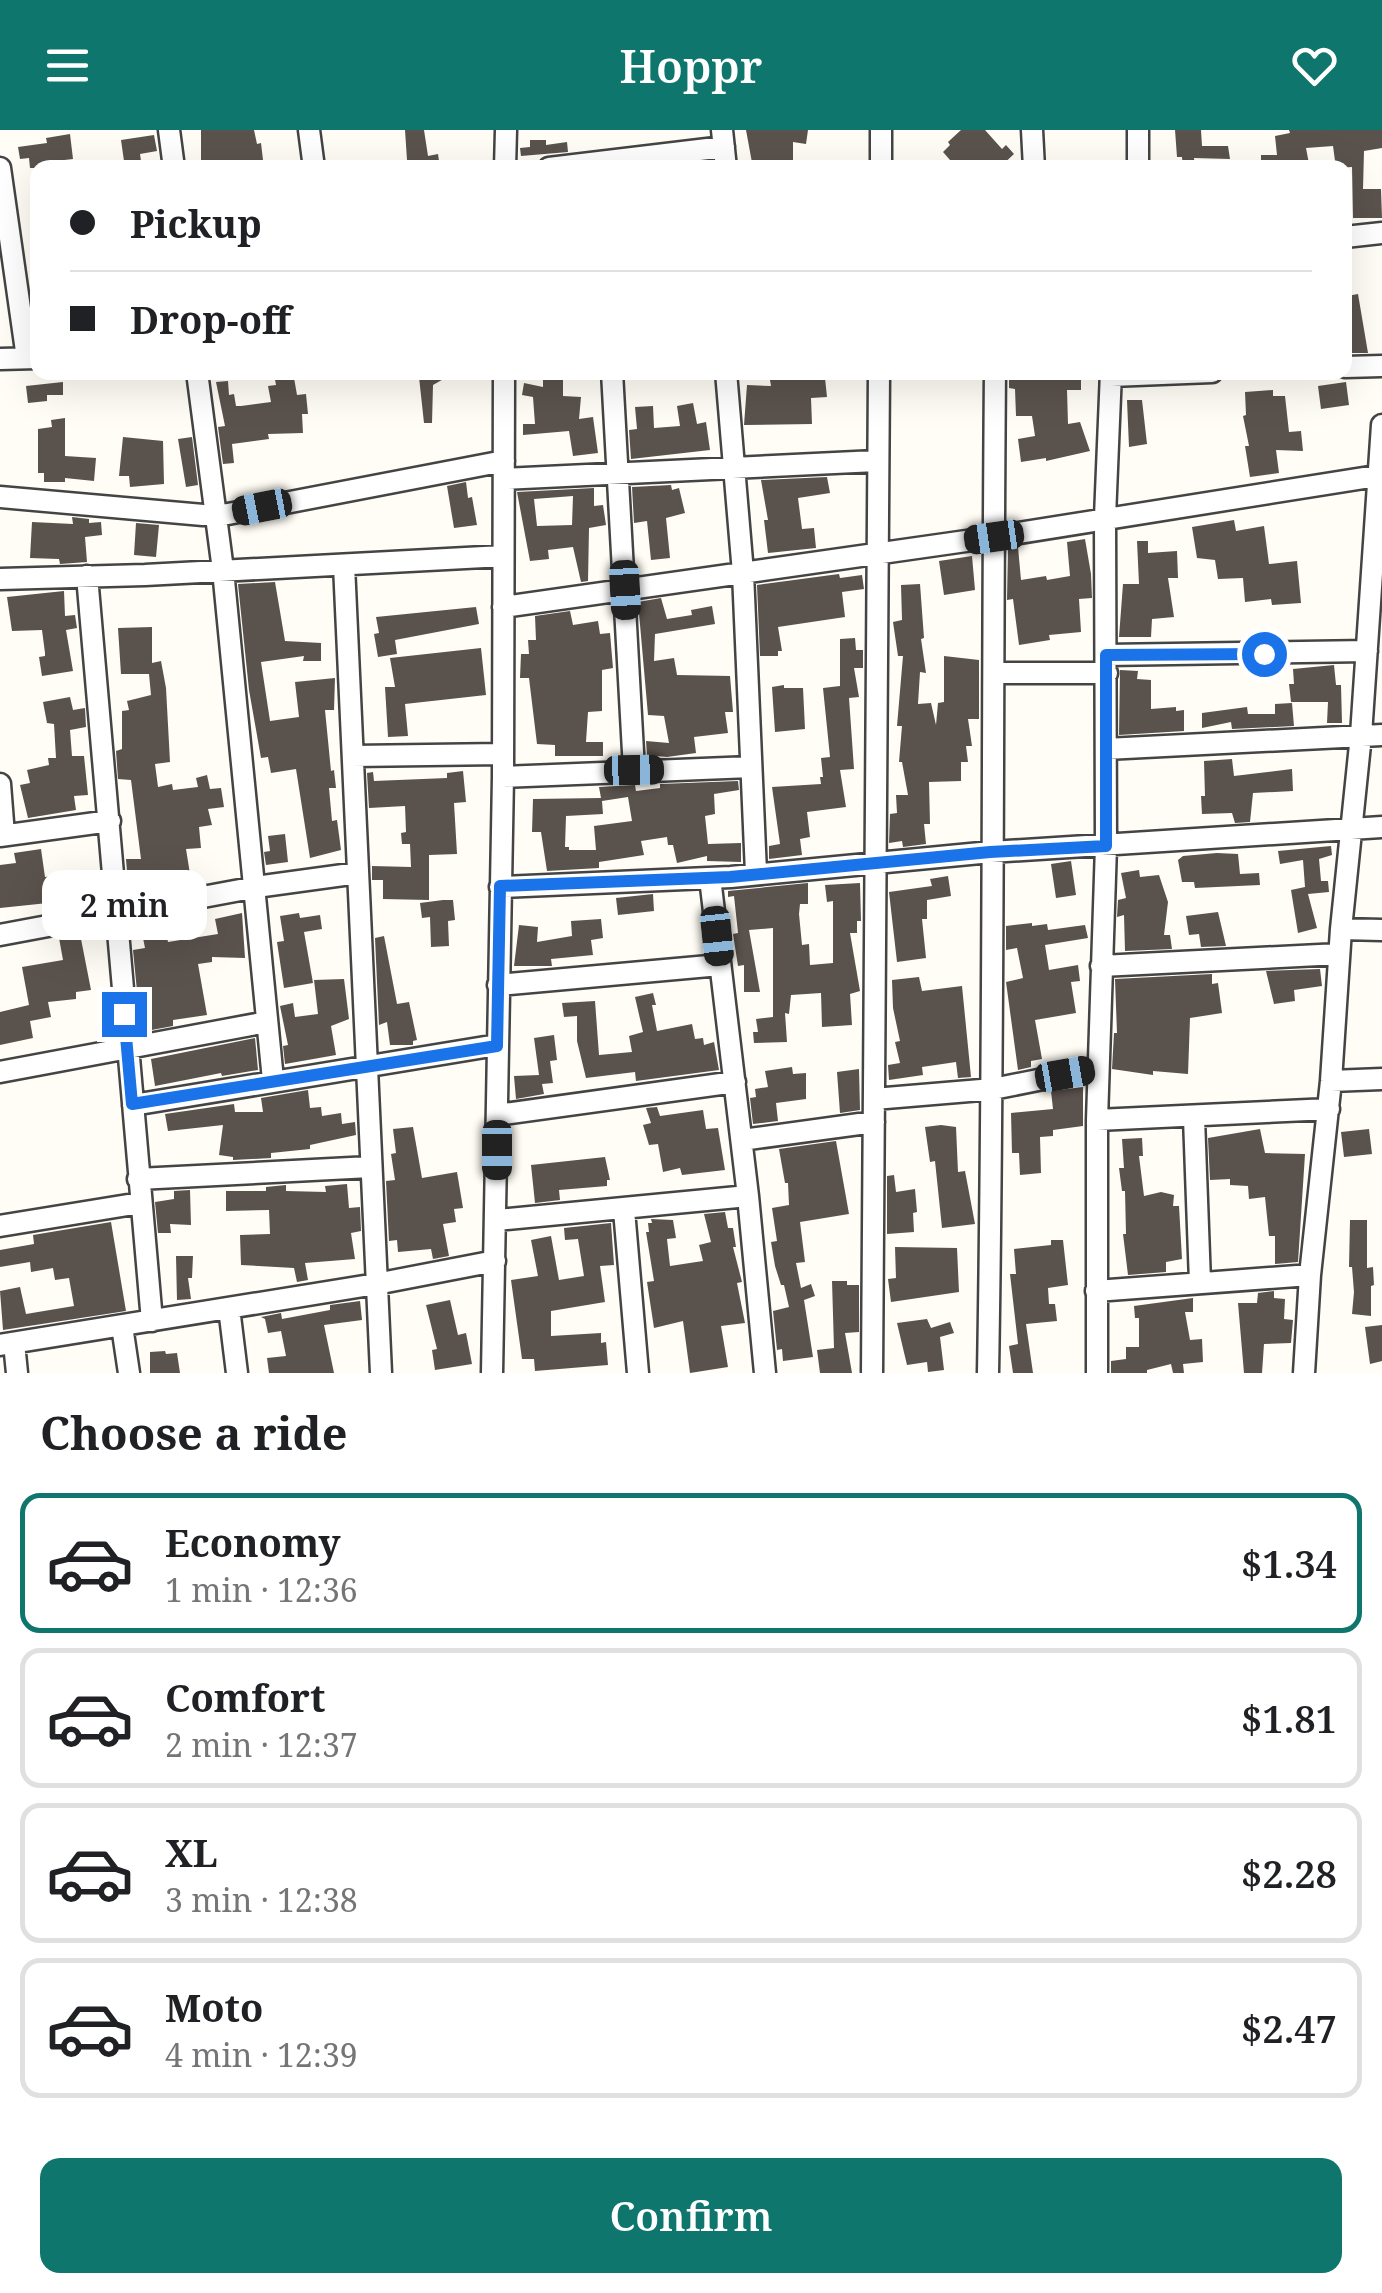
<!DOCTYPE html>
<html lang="en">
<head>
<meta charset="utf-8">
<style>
	body { margin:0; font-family:"Noto Serif",serif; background:#f2f2f2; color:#202124; height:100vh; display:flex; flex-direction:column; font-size:38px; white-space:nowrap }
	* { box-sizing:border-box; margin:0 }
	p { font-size:32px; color:#757577 }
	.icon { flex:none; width:55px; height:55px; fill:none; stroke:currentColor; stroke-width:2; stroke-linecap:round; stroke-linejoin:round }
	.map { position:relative; height:1243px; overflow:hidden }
	.side { display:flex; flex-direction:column; background:#fff; flex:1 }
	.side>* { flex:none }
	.top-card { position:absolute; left:30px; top:30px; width:1322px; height:220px; border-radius:20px; box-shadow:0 10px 40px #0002; display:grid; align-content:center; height:220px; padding:0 40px; background:#fff }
	.end { position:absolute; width:45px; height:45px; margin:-22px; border:12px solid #1a73e8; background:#fff; box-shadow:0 0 0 5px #fff }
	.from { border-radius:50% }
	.bubble { position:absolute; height:70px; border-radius:20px; background:#fff; box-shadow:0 10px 40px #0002; font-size:32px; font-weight:600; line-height:70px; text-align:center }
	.car { position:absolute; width:30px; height:60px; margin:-30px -15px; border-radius:12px; box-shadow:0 0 8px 2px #0007; background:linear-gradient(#222 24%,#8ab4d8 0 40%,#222 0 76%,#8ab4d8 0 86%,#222 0) }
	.top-card b { display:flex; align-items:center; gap:35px; height:95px; font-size:38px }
	.top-card b+b { border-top:2px solid #e0e0e0 }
	.top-card i { width:25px; height:25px; background:#202124 }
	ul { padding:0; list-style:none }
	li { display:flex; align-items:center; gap:30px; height:140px; margin:0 20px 15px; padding:0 20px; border:5px solid #e0e0e0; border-radius:20px }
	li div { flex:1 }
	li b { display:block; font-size:38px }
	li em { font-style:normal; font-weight:600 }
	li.current { border-color:#0f766e }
	li>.icon { width:90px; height:90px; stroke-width:1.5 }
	h2 { padding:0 40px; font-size:45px; line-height:120px }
	.action { display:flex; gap:20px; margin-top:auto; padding:20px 40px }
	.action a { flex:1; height:115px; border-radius:20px; background:#0f766e; color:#fff; font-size:40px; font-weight:600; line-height:115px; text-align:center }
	header { display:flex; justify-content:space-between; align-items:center; height:130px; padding:0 40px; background:#0f766e; color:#fff; font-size:45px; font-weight:600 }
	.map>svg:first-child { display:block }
	.building { fill:#5a524d; fill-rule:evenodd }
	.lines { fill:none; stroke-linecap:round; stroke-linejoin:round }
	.minor-casing { stroke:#444; stroke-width:25 }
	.minor { stroke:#fff; stroke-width:20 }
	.route { stroke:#1a73e8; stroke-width:12 }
</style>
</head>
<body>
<header><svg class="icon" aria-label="menu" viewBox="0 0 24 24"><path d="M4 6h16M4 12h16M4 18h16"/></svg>Hoppr<svg class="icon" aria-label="heart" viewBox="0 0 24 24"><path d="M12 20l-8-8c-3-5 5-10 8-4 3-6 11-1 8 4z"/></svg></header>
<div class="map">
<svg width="1382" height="1243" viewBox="0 0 1382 1243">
	<rect width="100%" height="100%" fill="#fffdf5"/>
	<path class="building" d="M201 0H254L257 14 261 13 263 30 247 32V38L201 33Z
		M405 0H424L428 26 438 24 440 38H399V31L407 30Z
		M746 0H808L806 14 793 12V32L779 33V38H753Z
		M961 0H985L1002 19 1006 15 1014 24 999 38H957L943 22 950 15 948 12Z
		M1175 0H1201L1202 16H1228L1230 29 1194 28 1195 38H1183L1182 27H1177Z
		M1289 0H1382V18L1364 21 1363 59H1381L1382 88H1353L1352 37 1336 38 1333 16 1306 18 1309 34 1261 38V25H1277L1275 6 1290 3Z
		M70 4 73 29 47 32 48 38H30L29 28 20 29 18 17 47 13 46 8Z
		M154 5 157 21 140 24 142 38H125L121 10Z
		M530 10H546V15L567 12 568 22 521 26 520 18 530 17Z
		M1358 164 1368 223H1345V193L1349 192 1347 166Z
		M293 242 297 265 306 264 308 284H302L303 303 268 304 269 309 232 314 234 333 223 334 218 297 225 296 216 252 228 251 229 265 234 264 236 276H241L271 272 268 256 276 255 274 244Z
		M1016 242 1081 244V260H1067L1068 294 1080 292 1090 321 1046 331V328L1021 332 1018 309 1035 306 1032 286H1016L1015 259 1009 258V248H1017Z
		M454 243 433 255 432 293H424L419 247Z
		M825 248 827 267 811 268 812 294 744 295 747 255 771 256 770 250Z
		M543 249 563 250V266L581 267 579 289 593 287 598 323 573 326 569 301 523 305V294H535L533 267 522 265 524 253 543 257Z
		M63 252V265H47V271L28 273 26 256Z
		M1346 252 1349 275 1321 279 1318 256Z
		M1273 260V266H1285L1289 302 1301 301 1303 321 1276 320 1279 343 1250 347 1245 316H1249L1243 286 1246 285 1245 262Z
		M1127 270H1142L1147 314 1129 317Z
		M693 273 697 294 706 292 710 320 631 329 629 300 637 299 635 277 653 276 654 298 680 296 677 276Z
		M65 288V326L96 328 94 351 65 348V352H44V343H38V299L52 297 51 290Z
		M123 307 163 311 164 354 130 357 129 346H119Z
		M192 307 198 355 186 357 178 309Z
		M827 347 830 363 798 368 802 399 814 398 816 418 768 423 764 390H768L761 350Z
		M466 352 468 368 472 367 477 395 454 398 447 356Z
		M671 355 672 360 679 358 685 383 666 388 670 428 651 430 647 391 634 393 632 357Z
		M594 358V376L603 375 606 395 589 398 588 451 581 452 573 417 548 420 549 429 530 431 517 362ZM573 366 572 395 537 396 534 369Z
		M72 387 89 389V393L101 392 102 405 85 407 87 432 60 434 59 429 30 428 32 392 73 394Z
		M1234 390 1236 401 1264 396 1269 434 1297 431 1301 473 1272 475 1271 469 1245 472 1243 448 1218 449 1215 430 1197 428 1192 397Z
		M136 393 159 395 156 427 134 425Z
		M1085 409 1091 444 1092 468 1079 469 1081 502 1049 505 1050 510 1019 515 1013 469 1007 470 1008 419 1018 417 1021 450 1046 446 1047 450 1070 446 1067 412Z
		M1137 411H1148V423L1177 421 1178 448H1168L1174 487 1152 489 1151 507H1119L1123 454H1139Z
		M972 426 975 460 944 465 939 431Z
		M839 444 840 448 862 445 864 459 842 462 845 487 778 497 782 521H778V526H760L757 455Z
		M275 452 285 511 321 513V531H303L304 526 261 532 270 591 299 587 295 552 335 548 334 580H325L331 641 334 640 336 658H329L332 691 337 690 341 720 310 728 296 639 271 643 268 627 261 628 249 560 238 454Z
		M920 454 924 508 921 509 926 543 920 542 918 574 931 573 936 595 938 573 944 572V526L979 530V589H968L972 616H966L968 632H961V651L929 652 930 694H924L926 714 903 717 902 711 889 713 890 684 897 683 896 665H908L902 632H899L902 596H897L903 526H898L893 492 902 490 901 455Z
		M64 461 65 486 75 485 77 498 66 500 73 541 42 546 39 527 45 526V523L42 500 12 501 7 467Z
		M661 468 667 489 692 485 691 480 712 476 715 494 655 504 654 531 674 528 677 545 730 546 733 582H725L728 603 694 607 696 623 667 627 647 625 646 611 669 613 664 586 648 585 638 472Z
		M476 477 479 494 395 510 397 524 378 527 374 504 379 503 376 487Z
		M570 481 573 495 598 491 600 504 610 503 613 538 602 540V581L588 582 586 612H603V626H555V615L537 614 529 548H520L521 524H529L528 510H536L535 486Z
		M152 497V533L161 531 166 558 170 632 155 634 158 657 172 654 173 660 198 657 196 648 207 645 210 659 221 658 224 677 208 679 212 695 199 697 201 718 186 719 190 744 179 746 182 757 129 767 126 729H141L131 650 118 649 116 621 122 619V581L129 580 127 571 151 565 149 544H121L118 498Z
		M855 508 856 520H863V538H854L859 567 849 568 854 639 840 640 846 677 807 682 810 707 800 709 802 725 769 729V716L780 714 772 657 821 654 820 647H823L821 628 830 627 823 558 840 556V509Z
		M481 518 486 565 405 574 408 606 388 607 385 557H395L390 528Z
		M1334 535 1336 555H1341L1342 593H1327L1328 572H1291L1289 554H1294L1293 539Z
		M1120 540 1138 541 1137 549 1151 550V579L1176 577V581L1184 580V601L1119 605Z
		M784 555V558H803L805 599 775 602 772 557Z
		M70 567 73 580 85 578 86 597 70 600 72 626H84L88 665 74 666 76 680 28 688 20 655 30 653 27 640 49 635 48 628H56L54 594 47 593 43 572Z
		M1292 573 1294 596 1232 599 1231 592 1202 598V583L1247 577 1248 584H1275V574Z
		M1232 629 1234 646 1292 639 1293 661 1253 663 1250 692 1235 693 1232 683 1202 684 1201 666H1205L1204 631Z
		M463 641 466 672 454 673 457 724 429 725V770L383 769V750H372V736L411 737 410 714H402L401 703 406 702 405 676 369 678 367 643 373 642 374 651 447 648V643Z
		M738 651 739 660 714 664 715 684 705 686 708 714 741 713V732L707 731V726L677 733 673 715H668L667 707 641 711 644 725 599 732V738L547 741 541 702H532L533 669 601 668 599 657 635 655 636 661 660 658V654ZM628 667 632 691 594 696 596 720H569V717H565L566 686 603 684 602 671Z
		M285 704 288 732 266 735 264 722 270 721 268 706Z
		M1331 716 1332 725 1319 729 1321 751H1328L1329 762 1308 764 1317 798 1298 803 1291 760 1305 757 1303 730 1280 734 1278 721Z
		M41 719 45 747 85 740 88 759 100 756 101 770 68 778 67 771 0 778V735L16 733 14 723Z
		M1217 723 1238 724 1240 744 1259 743 1260 755 1195 758 1194 752H1182L1178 730 1183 726Z
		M1071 731 1076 765 1056 768 1051 734Z
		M1139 740 1140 747 1159 745 1168 772 1164 805H1170L1172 819 1125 821 1124 785 1117 787 1118 770 1126 768 1121 743Z
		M948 746 951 766 927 770V789H922L926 828 897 832 889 762 932 756 930 749Z
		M808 753V774H800L799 784 802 815 809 814 810 835 833 833V771L827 772 825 755 860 753 861 791H857V803H850L860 861 850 864 852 895 822 897 821 863 791 865 789 884 785 883 787 912 754 913 753 902H758L756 889 773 887V798L749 800 760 862H744V835L738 836 733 804 738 803 734 766 728 767V761Z
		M653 764 654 781 618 785 616 768Z
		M443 770H453L455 790 448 791 449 816 431 817 430 787 422 788 420 773Z
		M1218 782 1226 816 1201 817 1199 804 1189 805 1186 786Z
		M242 783 245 828 212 827V832L198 834 207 885 173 890V896L141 902 133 820 145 818 140 793 159 789 162 803 166 802 168 812 218 804 215 789Z
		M299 783 300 788 320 785 322 799 304 802 313 853 284 858 277 812 284 811 280 786Z
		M601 789 603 808 591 810 593 825 551 829 552 836H514L519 795 538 797 537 812 572 806 571 791Z
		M1032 793V796L1047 794 1048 800 1085 795 1088 808 1045 815 1049 840 1078 835 1080 851 1071 852 1076 883 1035 890 1042 929 1031 931V937L1018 940 1006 852 1023 848 1017 818 1006 820V796Z
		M94 801 96 807 81 809 91 860 76 862V869L48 872 51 887 30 891 33 908 0 915V882L29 875 22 837 63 830 59 808Z
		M384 806 397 874 409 872 417 910 413 911V915H390L387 892 379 895 375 808Z
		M1320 839 1322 856 1294 860 1295 871 1274 874 1266 841Z
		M1212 844V854L1218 853 1222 883 1190 888 1188 944 1153 941V945L1112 939 1114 903H1117L1115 849Z
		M919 847 922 861 962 856 971 947 958 948 956 932 922 937 923 945 889 950 888 935 900 933 895 912 900 911 893 878 892 850Z
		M344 849 349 889 331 896 336 925 285 934 283 916 288 915 280 876 293 873 295 887 318 884 314 850Z
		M653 863 656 875H652L657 901 692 894 695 909 703 908 704 915 714 912 719 940 636 951 635 942 586 948 577 911V886L564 887 562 873 595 871 599 925 632 922 629 906 643 902 635 867Z
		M554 905 557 930 550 931 553 953 542 954 544 964 516 969 514 946 539 945 534 908Z
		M255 908 258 940 222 946 221 943 155 956 151 929Z
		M792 937 793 944 806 943V969L776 973 778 991 753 994 750 968 756 967 755 959 768 957 765 941Z
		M859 939 860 980 840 983 837 942Z
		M1083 957V996L1053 1000V1006L1040 1007 1041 1043 1020 1045 1019 1023H1012L1011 983 1053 979 1051 961Z
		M308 960 310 978 321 977 322 986 341 983 342 994 355 992 356 1005 310 1015V1019L271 1023V1028L233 1030V1027L219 1025 223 995 168 1001 165 984 234 974 235 982H263L261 968Z
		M657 977 660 986 703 980 706 999 718 998 725 1040 682 1045 680 1038 663 1042 658 1014 649 1015 643 995 651 993 646 978Z
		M941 995 956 997 958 1042 965 1041 975 1094 942 1098 935 1031 930 1032 925 997Z
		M413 997 422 1048 457 1042 463 1078 454 1079 456 1092 443 1094 449 1126 433 1129 431 1119 398 1122 397 1110 389 1111 386 1051 395 1050 391 1024 396 1023 393 999Z
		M1260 999 1265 1023 1305 1024 1298 1132 1275 1134V1106H1269L1265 1067 1249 1069 1248 1056 1230 1055V1049L1210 1050 1208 1008Z
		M1369 999 1372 1024 1344 1027 1341 1002Z
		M1142 1008 1143 1026H1139L1144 1066 1161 1062 1174 1065 1173 1076H1179L1182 1129 1166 1132V1142L1128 1145 1123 1104H1126L1125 1061H1122L1119 1038H1124L1122 1009Z
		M836 1011 849 1084 800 1092 805 1132 796 1133 801 1158 811 1154 815 1166 804 1170 813 1227 783 1231 782 1219 777 1220 773 1181 789 1177 784 1155H781L775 1136 771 1112 777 1111 772 1078 789 1075 788 1053H785L779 1019Z
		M605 1027 610 1050H607V1056L559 1060 560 1070 535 1073 531 1035Z
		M894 1045 896 1062 915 1059 917 1082 913 1083 914 1102 887 1104V1046Z
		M347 1054 349 1078 360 1077 361 1101 351 1103 355 1129 305 1133 308 1150 297 1152 294 1138 241 1135 240 1105 270 1104 269 1080 226 1081V1061H266V1057L286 1055V1061L326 1062 325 1056Z
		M190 1060 191 1095 170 1094 171 1103H158L155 1072 174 1069V1061Z
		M725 1082 728 1098H733L736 1117H733L742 1152 737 1153 745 1193 721 1196 728 1237 690 1243 683 1191 654 1198 647 1152 654 1151 646 1102H649L648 1093H652L651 1089 673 1090 676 1108 667 1109 670 1136 703 1131 699 1115 711 1112 704 1084Z
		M1350 1090H1367V1138L1373 1137 1374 1155 1371 1156V1186L1352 1184 1354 1162 1352 1137H1349Z
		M111 1092 126 1181 3 1200 0 1161 20 1157 26 1184 74 1176 69 1148 55 1150 53 1138 31 1142 30 1132 0 1137V1120L34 1114 33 1105Z
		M611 1093 614 1135 600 1136 605 1172 551 1181V1206L601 1203V1213L606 1212 608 1235 535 1241 534 1229H522L511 1150 538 1146 531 1110 551 1106 559 1150 584 1146 578 1109 565 1110 564 1098Z
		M1051 1110H1063L1068 1155 1048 1158 1049 1174H1055L1057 1191 1026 1194 1033 1243H1013L1009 1216 1018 1214 1010 1144H1016L1014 1119 1051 1115Z
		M895 1117 957 1118 959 1162 891 1172 888 1149 896 1148Z
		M176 1126H193L192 1148H188L191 1169 177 1170Z
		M832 1151H847V1155H859V1202L845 1203 852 1243H820L817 1220 834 1218Z
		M1274 1161V1168L1285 1169 1284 1189 1293 1190 1291 1213 1264 1214 1262 1243H1244L1238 1173H1257L1258 1163Z
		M1193 1168V1182H1185L1190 1210 1202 1209 1203 1232 1183 1234 1184 1243H1173L1171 1234 1147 1240V1243H1111V1231L1126 1229V1217H1139V1188H1135L1134 1176Z
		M450 1170 458 1205 466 1203 472 1234 435 1240 432 1220 437 1219 426 1175Z
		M360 1171 362 1190 324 1195 334 1243H269L267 1228 286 1226 281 1201 268 1203 265 1189 261 1187 281 1183 282 1189 330 1180V1175Z
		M927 1189 931 1198 950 1192 954 1203 940 1207 944 1240 928 1242 927 1232 907 1235 897 1193Z
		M1382 1195V1231L1370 1234 1365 1197Z
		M165 1221 166 1224 177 1223 180 1243H150V1222Z"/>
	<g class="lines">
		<g class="minor-casing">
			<path id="minor" d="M169 0 174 38
				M309 0 314 38
				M722 0 726 38
				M881 0V38
				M1032 0 1034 38
				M1138 0V38
				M0 38 27 228
				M505 38 506 0
				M549 38 724 17
				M1345 107 1382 103
				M0 229 38 228
				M1345 237 1382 236
				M197 242 223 440 273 950
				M612 242 634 640
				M726 242 743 443 756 743
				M1111 246 1212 242
				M504 349 876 331
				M0 367 203 385 228 384 504 331
				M344 435 381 1243
				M87 446 152 1191
				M0 449 145 445 503 426
				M503 477 994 407 1382 345
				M1106 525 1367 521
				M994 543H1107
				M1106 619 1382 605
				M353 626 502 624
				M503 647 751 637
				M0 654 4 705
				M0 706 110 691
				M710 748 748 1066 765 1243
				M500 757 731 747 991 722 1382 697
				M1341 799 1382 800
				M0 805 256 757 358 743
				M1101 836 1339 824
				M498 855 720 835
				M0 942 267 892
				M1331 951 1382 949
				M874 969 993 959 1098 938
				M133 975 497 915
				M497 985 735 952
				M1194 988 1200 1152
				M1097 990 1329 979
				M742 1010 874 992
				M138 1049 370 1037
				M624 1080 638 1243
				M497 1090 748 1066
				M0 1096 140 1073
				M1096 1161 1310 1145
				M229 1178 237 1243
				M122 1196 129 1243
				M14 1213 17 1243
				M0 1215 376 1154 495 1131
				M492 1243 503 647 504 242
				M872 1243 879 242
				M988 1243C994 910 992 576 995 242
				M1097 1243V990L1106 716 1105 387 1111 242
				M1304 1243 1310 1145 1331 951 1341 799 1361 605 1382 295"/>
		</g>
		<use href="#minor" class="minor"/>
	</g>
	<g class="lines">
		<path class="route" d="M124 884 132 974 497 916 500 756 730 747 990 722 1106 716V525L1264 524"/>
	</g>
</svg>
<i class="end from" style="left:1264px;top:524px"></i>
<i class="end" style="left:124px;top:884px"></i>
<div class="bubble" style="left:42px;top:740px;width:165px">2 min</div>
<i class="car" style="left:262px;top:377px;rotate:259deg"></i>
<i class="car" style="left:994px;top:407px;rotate:262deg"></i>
<i class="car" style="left:625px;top:460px;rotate:177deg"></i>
<i class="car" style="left:634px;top:640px;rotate:89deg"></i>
<i class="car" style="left:717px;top:806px;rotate:174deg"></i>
<i class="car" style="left:1065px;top:944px;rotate:80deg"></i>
<i class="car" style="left:497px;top:1020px;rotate:180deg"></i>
<div class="top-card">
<b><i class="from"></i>Pickup</b>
<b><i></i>Drop-off</b>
</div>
</div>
<section class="side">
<h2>Choose a ride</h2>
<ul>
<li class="current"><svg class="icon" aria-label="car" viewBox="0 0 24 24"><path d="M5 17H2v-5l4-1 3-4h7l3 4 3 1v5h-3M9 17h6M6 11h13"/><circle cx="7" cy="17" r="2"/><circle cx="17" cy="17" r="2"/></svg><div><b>Economy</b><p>1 min · 12:36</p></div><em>$1.34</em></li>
<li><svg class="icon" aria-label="car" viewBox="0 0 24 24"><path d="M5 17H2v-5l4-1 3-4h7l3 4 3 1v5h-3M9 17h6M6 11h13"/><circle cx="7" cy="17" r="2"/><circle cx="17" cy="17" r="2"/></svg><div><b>Comfort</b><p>2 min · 12:37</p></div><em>$1.81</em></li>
<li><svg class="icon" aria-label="car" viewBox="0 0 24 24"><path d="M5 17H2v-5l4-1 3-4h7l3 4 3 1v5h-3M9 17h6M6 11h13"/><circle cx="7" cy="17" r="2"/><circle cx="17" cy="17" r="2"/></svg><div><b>XL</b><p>3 min · 12:38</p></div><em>$2.28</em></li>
<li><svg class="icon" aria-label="car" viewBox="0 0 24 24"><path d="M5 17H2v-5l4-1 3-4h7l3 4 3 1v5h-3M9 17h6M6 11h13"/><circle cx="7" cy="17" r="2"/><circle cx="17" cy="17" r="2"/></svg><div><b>Moto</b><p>4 min · 12:39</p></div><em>$2.47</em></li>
</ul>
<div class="action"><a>Confirm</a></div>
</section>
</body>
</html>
